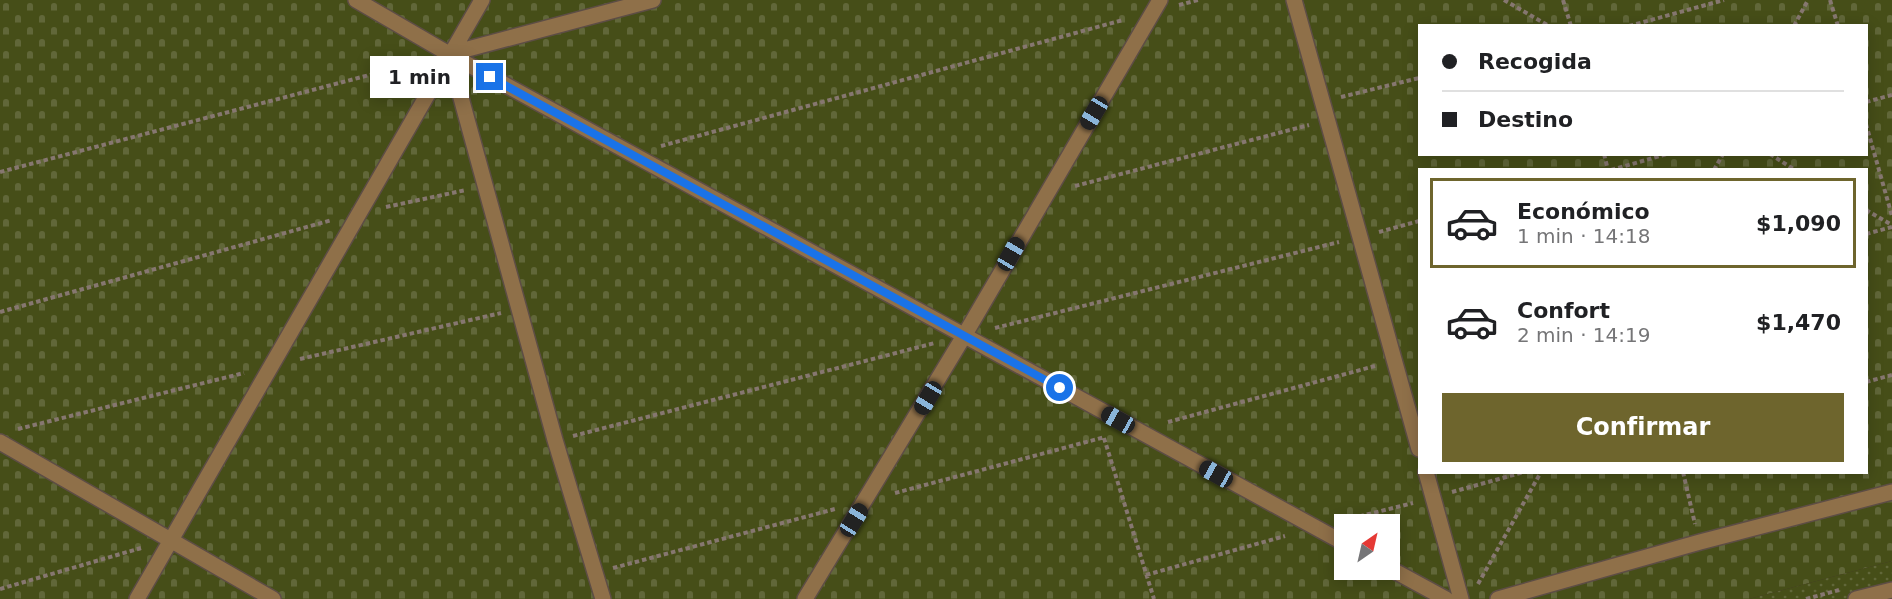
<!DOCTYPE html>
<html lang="es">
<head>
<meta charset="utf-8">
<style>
	body { margin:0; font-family:"DejaVu Sans",sans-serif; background:#f6f6f6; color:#202124; height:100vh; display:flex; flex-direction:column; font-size:22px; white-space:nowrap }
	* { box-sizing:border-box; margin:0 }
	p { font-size:20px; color:#757577 }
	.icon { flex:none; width:33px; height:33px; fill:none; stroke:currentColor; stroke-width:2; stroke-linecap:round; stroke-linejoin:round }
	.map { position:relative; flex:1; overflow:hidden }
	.panel { position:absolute; left:1418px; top:168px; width:450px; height:306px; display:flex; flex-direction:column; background:#fff; border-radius:0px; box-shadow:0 3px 15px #0003 }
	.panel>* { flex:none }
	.top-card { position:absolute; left:1418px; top:24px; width:450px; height:132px; border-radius:0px; box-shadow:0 3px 15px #0003; display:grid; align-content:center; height:132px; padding:0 24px; background:#fff }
	.needle { width:39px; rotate:34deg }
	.buttons { position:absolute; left:1334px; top:514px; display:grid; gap:12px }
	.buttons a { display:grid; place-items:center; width:66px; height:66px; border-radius:0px; background:#fff; box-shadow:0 3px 15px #0003; font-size:30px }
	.end { position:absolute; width:27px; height:27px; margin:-14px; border:8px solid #1a73e8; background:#fff; box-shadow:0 0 0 3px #fff }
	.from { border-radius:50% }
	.bubble { position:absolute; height:42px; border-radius:0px; background:#fff; box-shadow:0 3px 15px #0003; font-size:20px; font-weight:700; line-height:42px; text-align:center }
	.car { position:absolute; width:18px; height:36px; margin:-18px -9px; border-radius:8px; box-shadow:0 0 4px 2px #0007; background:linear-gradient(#222 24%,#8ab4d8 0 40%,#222 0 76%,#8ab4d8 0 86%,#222 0) }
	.top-card b { display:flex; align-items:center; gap:21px; height:57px; font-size:22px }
	.top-card b+b { border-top:2px solid #e0e0e0 }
	.top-card i { width:15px; height:15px; background:#202124 }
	ul { padding:10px 0 0; list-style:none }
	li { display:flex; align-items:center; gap:18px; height:90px; margin:0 12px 9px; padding:0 12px; border:3px solid transparent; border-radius:0px }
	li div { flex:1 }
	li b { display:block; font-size:22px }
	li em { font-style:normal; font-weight:700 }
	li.selected { border-color:#6e652d }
	li>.icon { width:54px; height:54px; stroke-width:1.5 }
	.primary-button { display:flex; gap:12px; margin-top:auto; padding:12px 24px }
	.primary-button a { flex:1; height:69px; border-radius:0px; background:#6e652d; color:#fff; font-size:24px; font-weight:700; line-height:69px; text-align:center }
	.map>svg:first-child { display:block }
	.cemetery { fill:url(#cemetery-stones); fill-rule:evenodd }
	.park { fill:url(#park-dots) }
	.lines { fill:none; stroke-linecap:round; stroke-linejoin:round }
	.minor-casing { stroke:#5d4d45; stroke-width:18 }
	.path { stroke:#867770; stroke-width:4; stroke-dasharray:4.5 3; stroke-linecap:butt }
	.minor { stroke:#8f7049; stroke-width:15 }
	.route { stroke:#1a73e8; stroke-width:8 }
</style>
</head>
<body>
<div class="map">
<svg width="1892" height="599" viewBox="0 0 1892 599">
	<defs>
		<pattern id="cemetery-stones" width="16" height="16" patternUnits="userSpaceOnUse" patternTransform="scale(1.5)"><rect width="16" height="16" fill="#464e18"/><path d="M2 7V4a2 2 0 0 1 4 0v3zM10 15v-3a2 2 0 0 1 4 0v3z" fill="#616739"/></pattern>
		<pattern id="park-dots" width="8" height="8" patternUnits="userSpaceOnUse" patternTransform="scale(1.5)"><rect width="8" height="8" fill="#464e18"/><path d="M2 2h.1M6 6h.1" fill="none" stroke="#616739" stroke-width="1.8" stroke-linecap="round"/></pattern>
	</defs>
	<rect width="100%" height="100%" fill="#423129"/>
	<path class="cemetery" d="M0 0H1892V561L1749 599H0ZM1419 26H1866V154H1419ZM1419 170H1866V472H1419ZM1344 525H1389V570H1344Z"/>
	<path class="park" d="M1892 561V599H1749Z"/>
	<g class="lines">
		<g class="minor-casing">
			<path id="minor" d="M356 0 449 54 1344 543
				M1294 0 1419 449
				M449 54 555 440 603 599
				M449 54 653 0
				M0 442 273 599
				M1426 472 1461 599
				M1389 568 1446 599
				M137 599 482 0
				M805 599 964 336 1160 0
				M1498 599 1700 542 1892 492
				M1856 599 1892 590"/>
		</g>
		<path class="path" d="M1504 0 1549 26
			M1563 0 1571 26
			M1830 0 1838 26
			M1179 5 1198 0
			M1629 26 1724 0
			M1794 26 1808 0
			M1341 97 1419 78
			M1866 102 1892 95
			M1866 124 1892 216
			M661 146 1123 20
			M1604 154 1608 170
			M1770 154 1795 170
			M1611 170 1667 154
			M1714 170 1723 154
			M0 172 419 62
			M1075 186 1309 125
			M386 207 466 190
			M1866 210 1892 225
			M1379 232 1419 221
			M1866 234 1892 227
			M0 312 332 220
			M995 328 1339 242
			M300 359 501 313
			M1866 382 1892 375
			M1168 422 1375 366
			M18 429 244 373
			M573 436 935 343
			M1104 438 1154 599
			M1683 472 1695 524
			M1452 492 1524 472
			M895 493 1105 437
			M1345 520 1413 503
			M613 568 835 509
			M1146 575 1285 536
			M1478 584 1541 472
			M0 589 141 548
			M1806 599 1839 590"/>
		<use href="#minor" class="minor"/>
	</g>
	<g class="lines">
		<path class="route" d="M490 77 1060 388"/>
	</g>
</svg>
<div class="buttons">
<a><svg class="needle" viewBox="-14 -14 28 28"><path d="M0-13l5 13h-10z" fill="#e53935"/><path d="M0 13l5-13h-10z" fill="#757577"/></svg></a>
</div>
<i class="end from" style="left:1060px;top:388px"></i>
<i class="end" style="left:490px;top:77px"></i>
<div class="bubble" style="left:370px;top:56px;width:99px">1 min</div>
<i class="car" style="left:1094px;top:113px;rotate:211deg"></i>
<i class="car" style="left:1011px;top:254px;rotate:30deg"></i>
<i class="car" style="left:928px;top:398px;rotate:211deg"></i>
<i class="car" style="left:1118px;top:420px;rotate:299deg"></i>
<i class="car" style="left:1216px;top:474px;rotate:299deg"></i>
<i class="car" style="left:854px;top:520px;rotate:32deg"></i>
<div class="top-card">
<b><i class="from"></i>Recogida</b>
<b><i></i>Destino</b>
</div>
<section class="panel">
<ul>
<li class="selected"><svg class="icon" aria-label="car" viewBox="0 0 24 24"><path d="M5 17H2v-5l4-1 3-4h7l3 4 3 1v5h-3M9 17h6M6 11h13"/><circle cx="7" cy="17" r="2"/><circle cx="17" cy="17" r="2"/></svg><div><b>Económico</b><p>1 min · 14:18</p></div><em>$1,090</em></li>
<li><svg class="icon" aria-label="car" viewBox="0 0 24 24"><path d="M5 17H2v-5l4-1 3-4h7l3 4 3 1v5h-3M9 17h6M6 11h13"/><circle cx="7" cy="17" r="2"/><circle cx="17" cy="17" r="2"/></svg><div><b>Confort</b><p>2 min · 14:19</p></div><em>$1,470</em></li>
</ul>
<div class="primary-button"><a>Confirmar</a></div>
</section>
</div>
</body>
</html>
